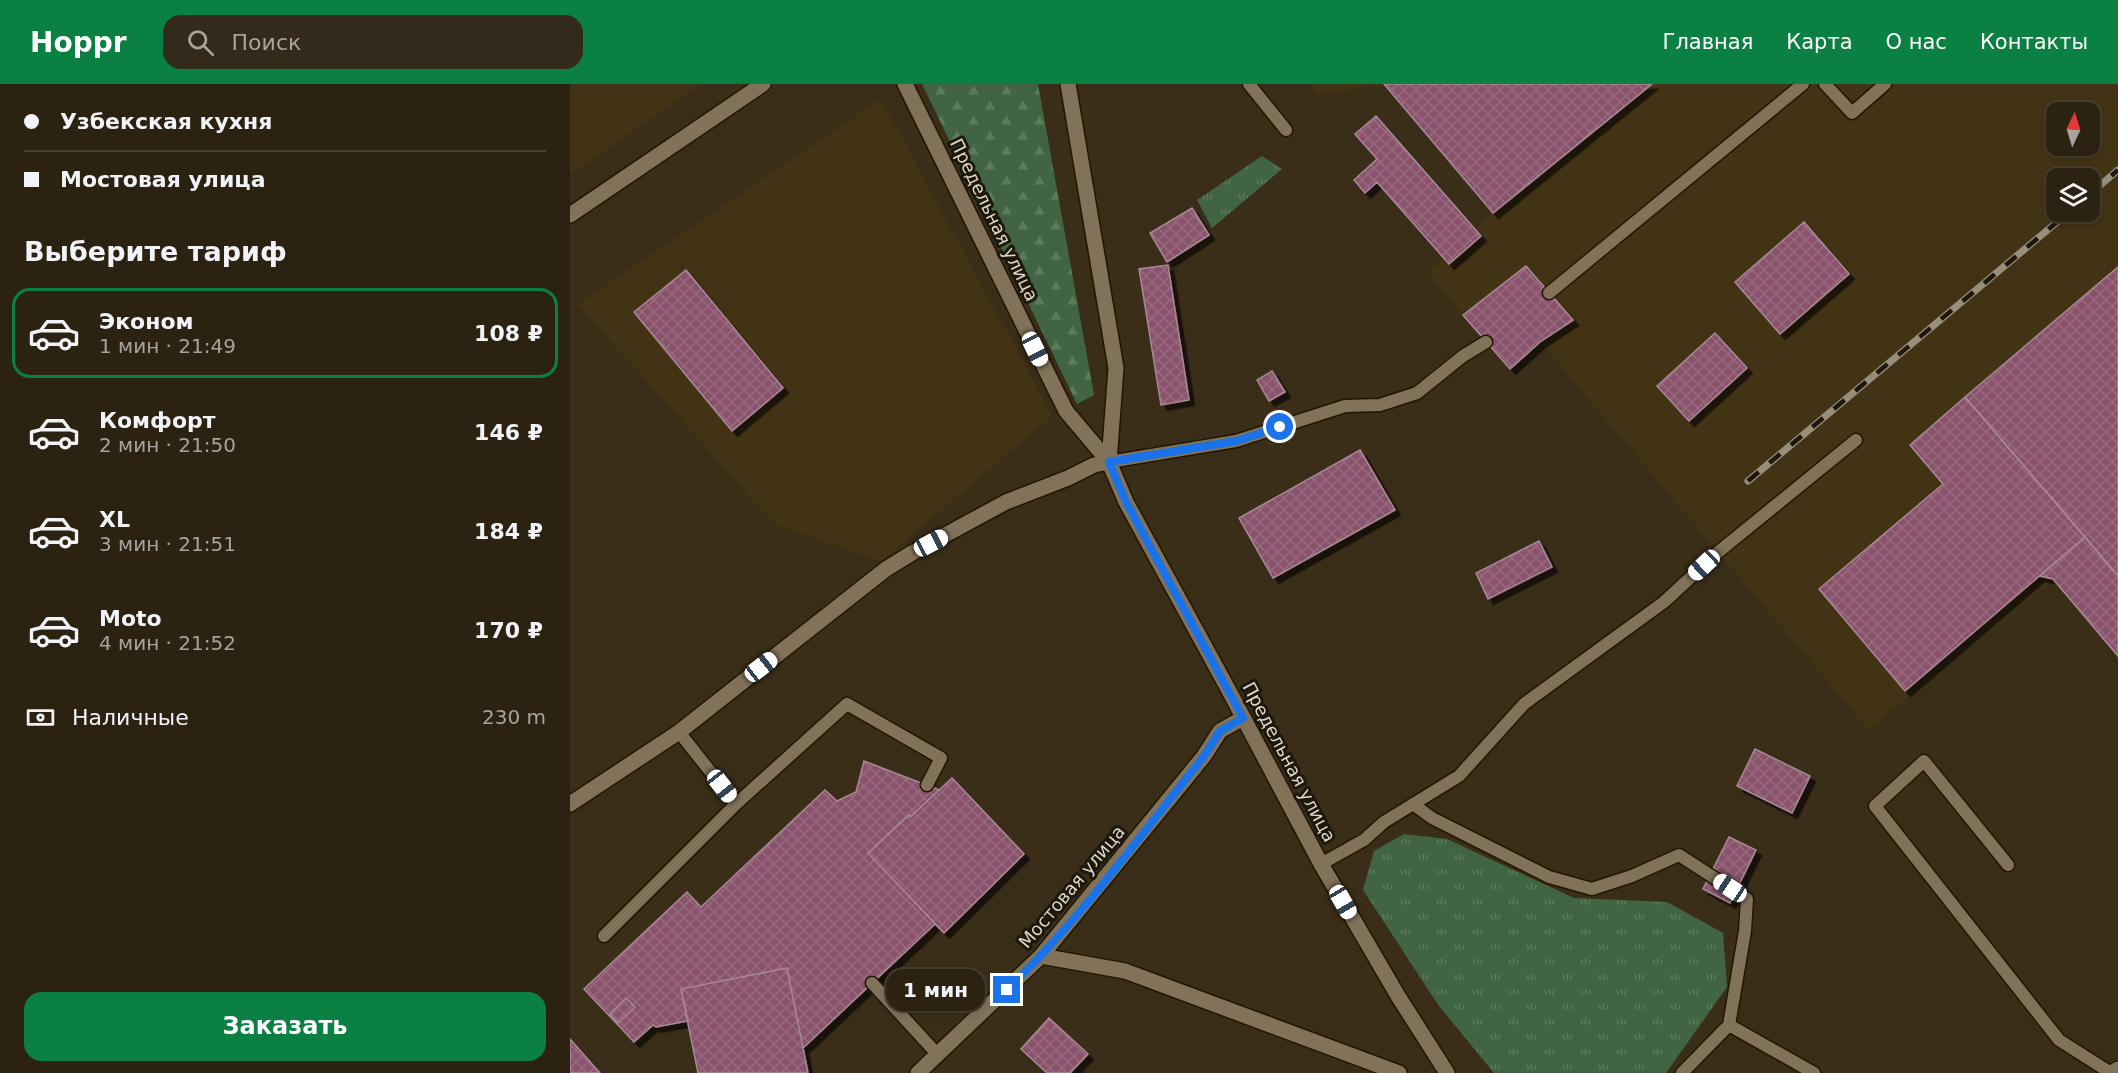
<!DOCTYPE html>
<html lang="ru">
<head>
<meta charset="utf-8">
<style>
	body { margin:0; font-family:"DejaVu Sans",sans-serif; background:#342a1b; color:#f1f3f6; height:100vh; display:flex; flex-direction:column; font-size:22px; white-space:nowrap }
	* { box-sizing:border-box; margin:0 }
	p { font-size:20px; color:#a6a49f }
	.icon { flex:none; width:33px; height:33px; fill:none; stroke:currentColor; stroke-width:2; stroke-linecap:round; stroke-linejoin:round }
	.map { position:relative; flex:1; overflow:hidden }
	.side { display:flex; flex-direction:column; background:#2c2212; width:570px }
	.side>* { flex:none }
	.hud { display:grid; align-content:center; height:132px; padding:0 24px; background:#2c2212 }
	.needle { width:39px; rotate:4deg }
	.fabs { position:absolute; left:1476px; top:18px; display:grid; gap:12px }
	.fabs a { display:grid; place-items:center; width:54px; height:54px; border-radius:12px; background:#2c2212; box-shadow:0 3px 9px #0003,0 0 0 2px #483f32; font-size:30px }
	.end { position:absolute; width:27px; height:27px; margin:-14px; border:8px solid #1a73e8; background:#fff; box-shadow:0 0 0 3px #fff }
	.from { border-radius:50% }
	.bubble { position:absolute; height:42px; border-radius:18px; background:#2c2212; box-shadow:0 3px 9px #0003,0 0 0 2px #483f32; font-size:20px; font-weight:600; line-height:42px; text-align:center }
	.car { position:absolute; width:18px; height:36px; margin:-18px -9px; border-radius:8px; box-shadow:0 0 4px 2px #0007; background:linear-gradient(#fff 24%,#345 0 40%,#fff 0 76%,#345 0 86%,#fff 0) }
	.hud b { display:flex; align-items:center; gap:21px; height:57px; font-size:22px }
	.hud b+b { border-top:2px solid #483f32 }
	.hud i { width:15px; height:15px; background:#f1f3f6 }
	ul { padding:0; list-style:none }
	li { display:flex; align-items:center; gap:18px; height:90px; margin:0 12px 9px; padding:0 12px; border:3px solid transparent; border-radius:18px }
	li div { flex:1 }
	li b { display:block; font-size:22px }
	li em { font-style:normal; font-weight:600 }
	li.on { border-color:#0b8043 }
	li>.icon { width:54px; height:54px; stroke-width:1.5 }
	h2 { padding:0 24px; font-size:27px; line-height:72px }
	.pay { display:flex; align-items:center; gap:15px; height:66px; padding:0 24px; font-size:22px }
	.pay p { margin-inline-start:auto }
	.primary-button { display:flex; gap:12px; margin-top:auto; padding:12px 24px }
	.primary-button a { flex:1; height:69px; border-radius:18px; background:#0b8043; color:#fff; font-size:24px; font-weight:600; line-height:69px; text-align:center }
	header { display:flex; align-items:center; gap:36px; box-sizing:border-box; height:84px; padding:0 30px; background:#0b8043; color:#fff }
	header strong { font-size:28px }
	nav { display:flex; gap:33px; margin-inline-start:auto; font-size:21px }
	.search { width:420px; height:54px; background:#342a1b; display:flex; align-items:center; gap:15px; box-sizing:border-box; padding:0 21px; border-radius:18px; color:#a6a49f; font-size:22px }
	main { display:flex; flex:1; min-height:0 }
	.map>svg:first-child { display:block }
	.built { fill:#433315; fill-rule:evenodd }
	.grass { fill:url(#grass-tufts) }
	.forest { fill:url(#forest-firs) }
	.building { fill:url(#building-cross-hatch); stroke:#a88996; stroke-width:1.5; filter:url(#shadow) }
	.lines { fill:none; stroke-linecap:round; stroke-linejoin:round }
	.lane-casing { stroke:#221602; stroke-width:15 }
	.street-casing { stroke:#221602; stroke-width:18 }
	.secondary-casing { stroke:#221602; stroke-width:18 }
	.lane { stroke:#817259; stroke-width:12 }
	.street { stroke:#817259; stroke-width:15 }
	.secondary { stroke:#817259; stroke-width:15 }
	.rail-casing { stroke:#988e7c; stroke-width:7 }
	.rail { stroke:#1d180e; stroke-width:4.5; stroke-dasharray:14; stroke-linecap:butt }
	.route { stroke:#1a73e8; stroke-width:8 }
	.labels { text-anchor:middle; stroke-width:6; stroke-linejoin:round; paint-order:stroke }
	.street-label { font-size:18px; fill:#dfd7c9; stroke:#1d180e }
</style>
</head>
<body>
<header>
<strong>Hoppr</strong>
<div class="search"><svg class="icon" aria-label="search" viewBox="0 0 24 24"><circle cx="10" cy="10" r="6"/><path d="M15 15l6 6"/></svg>Поиск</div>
<nav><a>Главная</a><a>Карта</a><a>О нас</a><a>Контакты</a></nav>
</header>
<main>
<section class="side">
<div class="hud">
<b><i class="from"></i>Узбекская кухня</b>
<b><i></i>Мостовая улица</b>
</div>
<h2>Выберите тариф</h2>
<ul>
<li class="on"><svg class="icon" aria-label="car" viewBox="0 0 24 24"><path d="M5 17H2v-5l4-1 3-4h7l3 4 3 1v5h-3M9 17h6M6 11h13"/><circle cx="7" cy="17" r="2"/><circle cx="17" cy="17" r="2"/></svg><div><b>Эконом</b><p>1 мин · 21:49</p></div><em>108 ₽</em></li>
<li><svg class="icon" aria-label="car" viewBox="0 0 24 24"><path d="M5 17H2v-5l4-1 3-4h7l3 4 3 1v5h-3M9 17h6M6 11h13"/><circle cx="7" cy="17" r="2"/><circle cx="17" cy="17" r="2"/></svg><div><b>Комфорт</b><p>2 мин · 21:50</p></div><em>146 ₽</em></li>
<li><svg class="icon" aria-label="car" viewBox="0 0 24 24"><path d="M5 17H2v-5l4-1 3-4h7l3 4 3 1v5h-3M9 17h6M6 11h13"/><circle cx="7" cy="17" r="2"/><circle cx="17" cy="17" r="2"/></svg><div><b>XL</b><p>3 мин · 21:51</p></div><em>184 ₽</em></li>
<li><svg class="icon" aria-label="car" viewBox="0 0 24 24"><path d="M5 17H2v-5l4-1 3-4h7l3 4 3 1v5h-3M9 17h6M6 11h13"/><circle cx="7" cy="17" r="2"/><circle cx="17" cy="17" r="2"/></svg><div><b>Moto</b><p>4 мин · 21:52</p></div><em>170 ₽</em></li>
</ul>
<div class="pay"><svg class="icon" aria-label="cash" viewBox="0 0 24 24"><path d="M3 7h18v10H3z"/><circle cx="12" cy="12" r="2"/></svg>Наличные<p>230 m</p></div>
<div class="primary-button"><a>Заказать</a></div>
</section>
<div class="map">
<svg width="1548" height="989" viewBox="0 0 1548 989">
	<defs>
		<pattern id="grass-tufts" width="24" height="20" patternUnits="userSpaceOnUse" patternTransform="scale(1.5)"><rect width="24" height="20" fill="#416544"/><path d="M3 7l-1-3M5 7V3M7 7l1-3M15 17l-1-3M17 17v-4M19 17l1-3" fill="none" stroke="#5c7a5e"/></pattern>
		<pattern id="forest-firs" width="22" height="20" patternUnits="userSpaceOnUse" patternTransform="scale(1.5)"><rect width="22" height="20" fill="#416544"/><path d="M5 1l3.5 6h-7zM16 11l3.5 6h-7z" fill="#5c7a5e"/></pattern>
		<pattern id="building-cross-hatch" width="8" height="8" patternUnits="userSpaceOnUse" patternTransform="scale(1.5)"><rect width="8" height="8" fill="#89536c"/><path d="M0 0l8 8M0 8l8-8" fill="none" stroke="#996b80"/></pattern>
		<filter id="shadow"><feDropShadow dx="5.5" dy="5.5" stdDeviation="0" flood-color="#0009"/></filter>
	</defs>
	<rect width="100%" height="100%" fill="#3b2e18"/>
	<path class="built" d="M0 0H131L0 91Z
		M741 0H813L749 10Z
		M814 0H1548V572L1483 496 1298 645 971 259 940 285 858 189 923 129ZM1486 28H1520V62H1486ZM1486 94H1520V128H1486Z
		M311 15 482 332 311 477 204 440 8 220Z"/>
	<path class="grass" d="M692 72 712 85 642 144 627 116Z
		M834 750 877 755 1004 814 1097 818 1153 849 1157 903 1096 989H924L869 922 793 806 804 767Z"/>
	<path class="forest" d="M352 0H468L524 311 507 320Z"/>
	<path class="building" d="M814 0H1082L923 129Z
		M806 32 911 152 879 180 807 98 795 109 784 96 807 75 785 50Z
		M622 124 639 151 597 178 580 149Z
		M1234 138 1279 190 1210 250 1165 198Z
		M598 181 619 316 591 321 569 185Z
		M956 182 1003 236 970 258 940 285 893 231Z
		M1548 183V492L1395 313Z
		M116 186 213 304 162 347 64 228Z
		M1145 249 1177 284 1119 337 1087 302Z
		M702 287 715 308 699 317 687 296Z
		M1395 313 1515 453 1335 607 1249 505 1373 400 1340 361Z
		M790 366 825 426 703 494 669 434Z
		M1515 453 1548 492V572L1483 495 1470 492Z
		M969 457 982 483 918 515 906 489Z
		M1185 665 1240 692 1222 729 1167 702Z
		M294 677 369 706 382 694 454 770 374 849 365 840 233 964 217 884 111 905 118 937 86 943 83 941 64 958 14 905 117 808 131 823 255 706 267 717 286 708Z
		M382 694 454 770 374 849 298 769 339 731 340 733Z
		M1159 753 1186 766 1160 819 1133 805Z
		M217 884 238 989H128L111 905Z
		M56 914 65 923 48 939 40 930Z
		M479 934 518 970 500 989H477L451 965Z
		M0 955 30 989H0Z"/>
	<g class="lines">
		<g class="lane-casing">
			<path id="lane" d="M679 0 716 46
				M1255 0 1282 29 1315 0
				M979 209 1233 0
				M539 378 666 357 775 322 810 321 847 309 893 272 916 258
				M166 720 277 620 371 674 357 701
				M843 720 862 734 979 793 1022 805 1062 792 1109 771 1177 815 1175 847 1159 941
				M751 780 794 756 814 738 889 692 954 620 1094 518 1147 469 1286 356
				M1438 781 1354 677 1305 722 1489 956 1541 989
				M34 852 166 720 109 648
				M302 899 368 971
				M1112 989 1159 941 1244 989"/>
		</g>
		<g class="street-casing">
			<path id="street" d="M0 720 109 648 316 485 342 469 436 418 498 394 524 381 539 378
				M1541 989 1548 985"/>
		</g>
		<g class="secondary-casing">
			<path id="secondary" d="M335 0 496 327 539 378 556 418 657 603 751 780 828 912 877 989
				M498 0 546 284 539 378
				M0 131 193 0
				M471 872 555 887 829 989
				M348 989 471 872 634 672 650 647 673 634"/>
		</g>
		<use href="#lane" class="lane"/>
		<use href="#street" class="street"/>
		<use href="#secondary" class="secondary"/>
		<g class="rail-casing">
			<path id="rail" d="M1520 110 1548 86
				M1178 397 1499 128"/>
		</g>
		<use href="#rail" class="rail"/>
	</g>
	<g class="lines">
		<path class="route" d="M437 906C510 835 571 751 634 672L650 647 673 634 556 418 539 378 666 357 710 343"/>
	</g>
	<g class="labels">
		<g class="street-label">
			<text transform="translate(424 136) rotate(64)" y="6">Предельная улица</text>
			<text transform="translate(719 678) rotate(62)" y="6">Предельная улица</text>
			<text transform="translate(502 803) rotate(-50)" y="6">Мостовая улица</text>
		</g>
	</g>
</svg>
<div class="fabs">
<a><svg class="needle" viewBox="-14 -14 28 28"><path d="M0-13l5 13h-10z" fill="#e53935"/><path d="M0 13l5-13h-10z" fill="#a6a49f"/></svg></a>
<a><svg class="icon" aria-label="layers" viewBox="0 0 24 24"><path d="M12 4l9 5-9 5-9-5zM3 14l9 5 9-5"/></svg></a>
</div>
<i class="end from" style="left:710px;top:343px"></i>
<i class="end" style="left:437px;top:906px"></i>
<div class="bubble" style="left:316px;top:885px;width:99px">1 мин</div>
<i class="car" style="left:465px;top:265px;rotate:154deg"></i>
<i class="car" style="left:361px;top:459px;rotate:62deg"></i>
<i class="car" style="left:1134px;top:481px;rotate:227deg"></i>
<i class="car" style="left:191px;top:583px;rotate:52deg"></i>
<i class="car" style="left:152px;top:702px;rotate:142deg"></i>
<i class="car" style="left:1160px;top:804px;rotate:303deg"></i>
<i class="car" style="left:773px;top:818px;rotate:150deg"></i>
</div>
</main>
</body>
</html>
